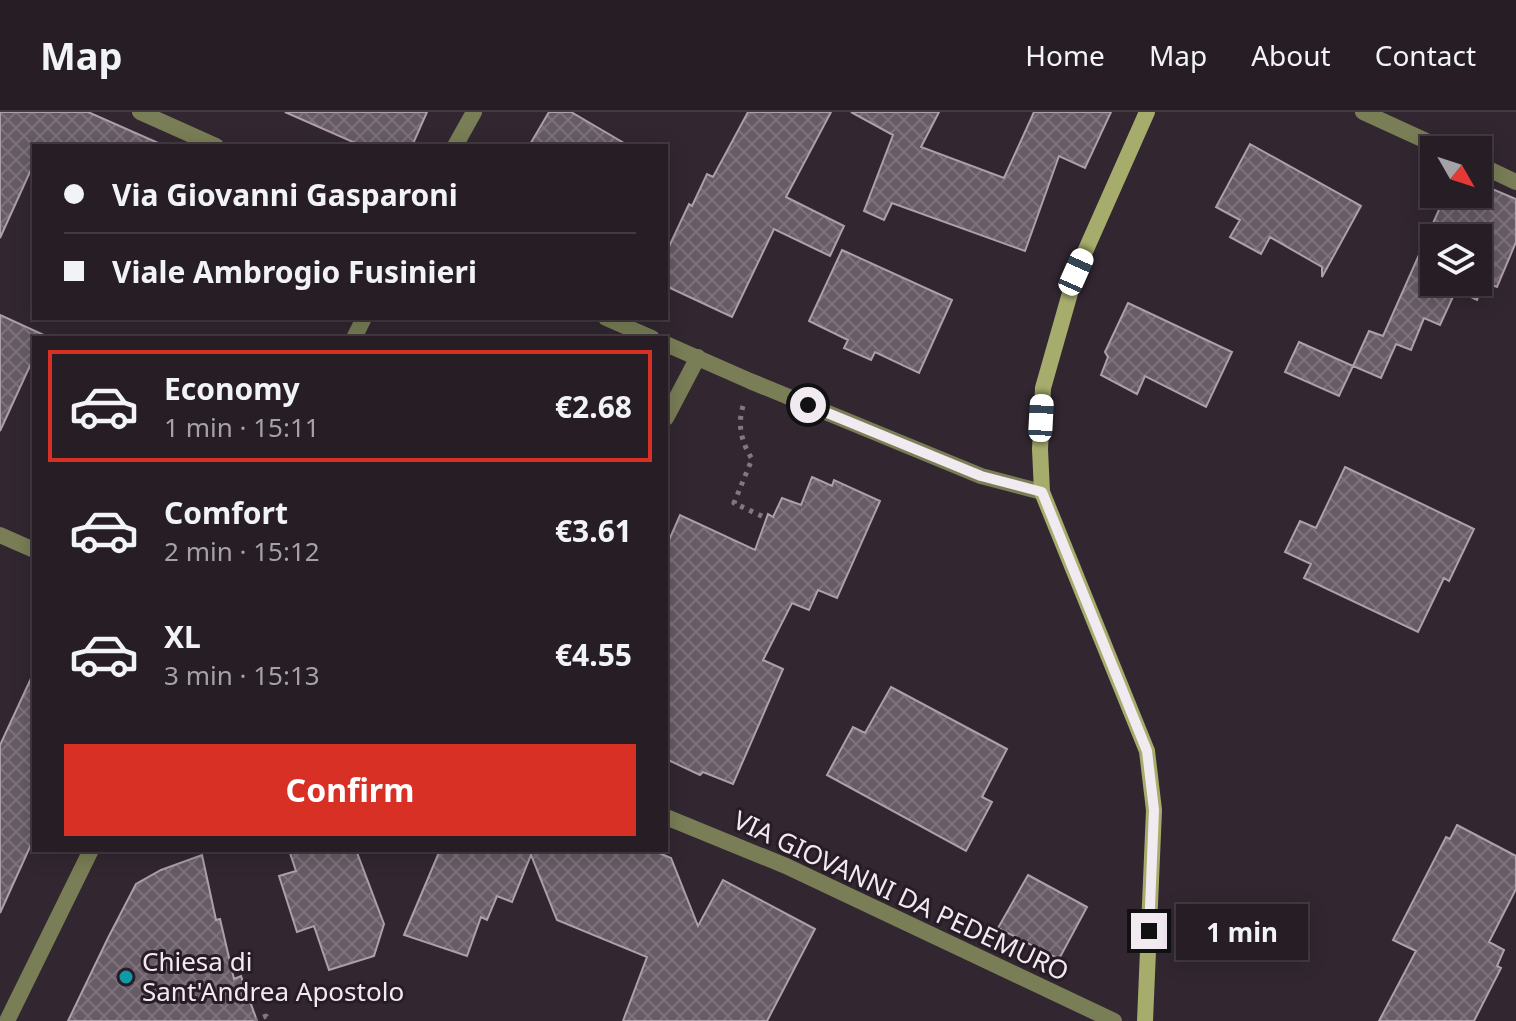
<!DOCTYPE html>
<html lang="en">
<head>
<meta charset="utf-8">
<style>
	body { margin:0; font-family:"Noto Sans",sans-serif; background:#322a32; color:#f1f3f6; height:100vh; display:flex; flex-direction:column; font-size:30px; white-space:nowrap }
	* { box-sizing:border-box; margin:0 }
	p { font-size:26px; color:#a4a2a7 }
	.icon { flex:none; width:44px; height:44px; fill:none; stroke:currentColor; stroke-width:2; stroke-linecap:round; stroke-linejoin:round }
	.map { position:relative; flex:1; overflow:hidden }
	.sheet { position:absolute; left:32px; top:224px; width:636px; height:516px; display:flex; flex-direction:column; background:#261d25; border-radius:0px; box-shadow:0 4px 20px #0003,0 0 0 2px #423b42 }
	.sheet>* { flex:none }
	.guide { position:absolute; left:32px; top:32px; width:636px; height:176px; border-radius:0px; box-shadow:0 4px 20px #0003,0 0 0 2px #423b42; display:grid; align-content:center; height:176px; padding:0 32px; background:#261d25 }
	.needle { width:52px; rotate:129deg }
	.buttons { position:absolute; left:1420px; top:24px; display:grid; gap:16px }
	.buttons a { display:grid; place-items:center; width:72px; height:72px; border-radius:0px; background:#261d25; box-shadow:0 4px 20px #0003,0 0 0 2px #423b42; font-size:40px }
	.end { position:absolute; width:36px; height:36px; margin:-18px; border:10px solid #f2eaf1; background:#111; box-shadow:0 0 0 4px #111 }
	.from { border-radius:50% }
	.bubble { position:absolute; height:56px; border-radius:0px; background:#261d25; box-shadow:0 4px 20px #0003,0 0 0 2px #423b42; font-size:26px; font-weight:700; line-height:56px; text-align:center }
	.car { position:absolute; width:24px; height:48px; margin:-24px -12px; border-radius:10px; box-shadow:0 0 6px 2px #0007; background:linear-gradient(#fff 24%,#345 0 40%,#fff 0 76%,#345 0 86%,#fff 0) }
	.guide b { display:flex; align-items:center; gap:28px; height:76px; font-size:30px }
	.guide b+b { border-top:2px solid #423b42 }
	.guide i { width:20px; height:20px; background:#f1f3f6 }
	ul { padding:14px 0 0; list-style:none }
	li { display:flex; align-items:center; gap:24px; height:112px; margin:0 16px 12px; padding:0 16px; border:4px solid transparent; border-radius:0px }
	li div { flex:1 }
	li b { display:block; font-size:30px }
	li em { font-style:normal; font-weight:700 }
	li.on { border-color:#d93025 }
	li>.icon { width:72px; height:72px; stroke-width:1.5 }
	.action { display:flex; gap:16px; margin-top:auto; padding:16px 32px }
	.action a { flex:1; height:92px; border-radius:0px; background:#d93025; color:#fff; font-size:32px; font-weight:700; line-height:92px; text-align:center }
	header { display:flex; align-items:center; gap:48px; box-sizing:border-box; height:112px; padding:0 40px; background:#261d25; border-bottom:2px solid #423b42 }
	header strong { font-size:38px }
	nav { display:flex; gap:44px; margin-inline-start:auto; font-size:28px }
	.map>svg:first-child { display:block }
	.building { fill:url(#building-cross-hatch); stroke:#ad9fab; stroke-width:2; fill-rule:evenodd }
	.lines { fill:none; stroke-linecap:round; stroke-linejoin:round }
	.path { stroke:#827881; stroke-width:5; stroke-dasharray:4 6; stroke-linecap:butt }
	.street { stroke:#797e56; stroke-width:16 }
	.secondary { stroke:#a6ad6c; stroke-width:16 }
	.route { stroke:#f2eaf1; stroke-width:10 }
	.culture-dot { fill:#0f9aa8; stroke:#281d27; stroke-width:3 }
	.labels { text-anchor:middle; stroke-width:6; stroke-linejoin:round; paint-order:stroke }
	.street-label { font-size:26px; fill:#f2eaf1; stroke:#281d27 }
	.poi-label { font-size:26px; fill:#f2eaf1; stroke:#281d27; text-anchor:start }
</style>
</head>
<body>
<header>
<strong>Map</strong>
<nav><a>Home</a><a>Map</a><a>About</a><a>Contact</a></nav>
</header>
<div class="map">
<svg width="1516" height="909" viewBox="0 0 1516 909">
	<defs>
		<pattern id="building-cross-hatch" width="8" height="8" patternUnits="userSpaceOnUse" patternTransform="scale(2)"><rect width="8" height="8" fill="#675b66"/><path d="M0 0l8 8M0 8l8-8" fill="none" stroke="#7d737c"/></pattern>
	</defs>
	<rect width="100%" height="100%" fill="#322731"/>
	<path class="building" d="M0 0H88L165 34H34V51L0 126Z
		M285 0H427L412 34H362Z
		M549 0H571L629 34H529Z
		M748 0H831L786 85 844 114 830 144 774 117 732 205 666 174V141L689 92 692 94 707 62 713 65Z
		M851 0H939L921 35 1004 66 1034 0H1111L1085 56 1059 44 1025 139 892 91 884 108 864 99 893 23Z
		M1250 32 1361 94 1322 165V155L1270 125 1261 142 1230 125 1240 108 1216 95Z
		M1478 71 1516 87V130L1497 175 1484 170 1477 188 1456 178 1440 213 1424 206 1411 238 1396 232 1381 266 1353 254 1369 219 1383 224 1446 82H1478ZM1434 126H1478V170H1434Z
		M842 138 952 188 919 261 875 240 871 248 844 236 848 228 809 209Z
		M1128 191 1232 240 1206 295 1145 264 1137 282 1101 263 1108 245 1105 240Z
		M0 203 44 223 43 226H34V245L0 319Z
		M1299 230 1353 254 1339 284 1285 260Z
		M1345 355 1474 417 1449 469 1444 466 1418 520 1304 466 1311 452 1285 440 1300 409 1316 416Z
		M812 365 832 374 834 368 880 389 837 486 818 478 809 498 792 491 763 548 783 557 733 672 703 660 700 663 666 647V435L680 403 755 438 768 402 773 405 782 386 801 393Z
		M34 560V726L0 801V633Z
		M891 575 1007 637 982 685 992 690 966 739 827 663 853 615 865 621Z
		M1457 713 1516 744V777L1489 830 1504 838 1497 854 1501 856 1474 909H1379L1416 839 1393 828 1446 725 1450 727Z
		M289 738H356L384 812 374 844 329 858 314 814 297 820 279 764 296 759Z
		M440 738H652L671 746 698 814 723 768 815 817 767 909H623L647 845 557 808 531 743 512 790 497 784 487 808 481 805 467 844 404 823Z
		M202 743 216 808 220 807 234 867 241 864 257 909H68L108 826 136 772 161 758Z
		M1028 763 1087 795 1059 847 998 816Z"/>
	<g class="lines">
		<path class="path" d="M743 294C737 314 742 331 752 347L734 391 766 406
			M254 909 266 904 268 909"/>
		<path class="street" d="M140 0 216 34
			M1363 0 1446 38
			M455 34 474 0
			M1478 52 1516 70
			M606 206 652 226
			M354 226 364 206
			M666 232 750 269 981 364 1042 380
			M666 306 698 245
			M0 423 34 438
			M666 705 786 754 1114 909
			M7 909 91 738"/>
		<path class="secondary" d="M1145 909 1154 698 1147 639 1042 380 1040 337 1043 276 1076 160 1147 0"/>
	</g>
	<g class="lines">
		<path class="route" d="M808 293 981 364 1042 380 1147 639 1154 698 1149 819"/>
	</g>
	<circle class="culture-dot" cx="126" cy="865" r="8"/>
	<g class="labels">
		<g class="street-label">
			<text transform="translate(901 784) rotate(25)" y="9">VIA GIOVANNI DA PEDEMURO</text>
		</g>
		<g class="poi-label">
			<text x="142" y="859">Chiesa di<tspan x="142" dy="30">Sant'Andrea Apostolo</tspan></text>
		</g>
	</g>
</svg>
<div class="buttons">
<a><svg class="needle" viewBox="-14 -14 28 28"><path d="M0-13l5 13h-10z" fill="#e53935"/><path d="M0 13l5-13h-10z" fill="#a4a2a7"/></svg></a>
<a><svg class="icon" aria-label="layers" viewBox="0 0 24 24"><path d="M12 4l9 5-9 5-9-5zM3 14l9 5 9-5"/></svg></a>
</div>
<i class="end from" style="left:808px;top:293px"></i>
<i class="end" style="left:1149px;top:819px"></i>
<div class="bubble" style="left:1176px;top:792px;width:132px">1 min</div>
<i class="car" style="left:1076px;top:160px;rotate:24deg"></i>
<i class="car" style="left:1041px;top:306px;rotate:3deg"></i>
<div class="guide">
<b><i class="from"></i>Via Giovanni Gasparoni</b>
<b><i></i>Viale Ambrogio Fusinieri</b>
</div>
<section class="sheet">
<ul>
<li class="on"><svg class="icon" aria-label="car" viewBox="0 0 24 24"><path d="M5 17H2v-5l4-1 3-4h7l3 4 3 1v5h-3M9 17h6M6 11h13"/><circle cx="7" cy="17" r="2"/><circle cx="17" cy="17" r="2"/></svg><div><b>Economy</b><p>1 min · 15:11</p></div><em>€2.68</em></li>
<li><svg class="icon" aria-label="car" viewBox="0 0 24 24"><path d="M5 17H2v-5l4-1 3-4h7l3 4 3 1v5h-3M9 17h6M6 11h13"/><circle cx="7" cy="17" r="2"/><circle cx="17" cy="17" r="2"/></svg><div><b>Comfort</b><p>2 min · 15:12</p></div><em>€3.61</em></li>
<li><svg class="icon" aria-label="car" viewBox="0 0 24 24"><path d="M5 17H2v-5l4-1 3-4h7l3 4 3 1v5h-3M9 17h6M6 11h13"/><circle cx="7" cy="17" r="2"/><circle cx="17" cy="17" r="2"/></svg><div><b>XL</b><p>3 min · 15:13</p></div><em>€4.55</em></li>
</ul>
<div class="action"><a>Confirm</a></div>
</section>
</div>
</body>
</html>
